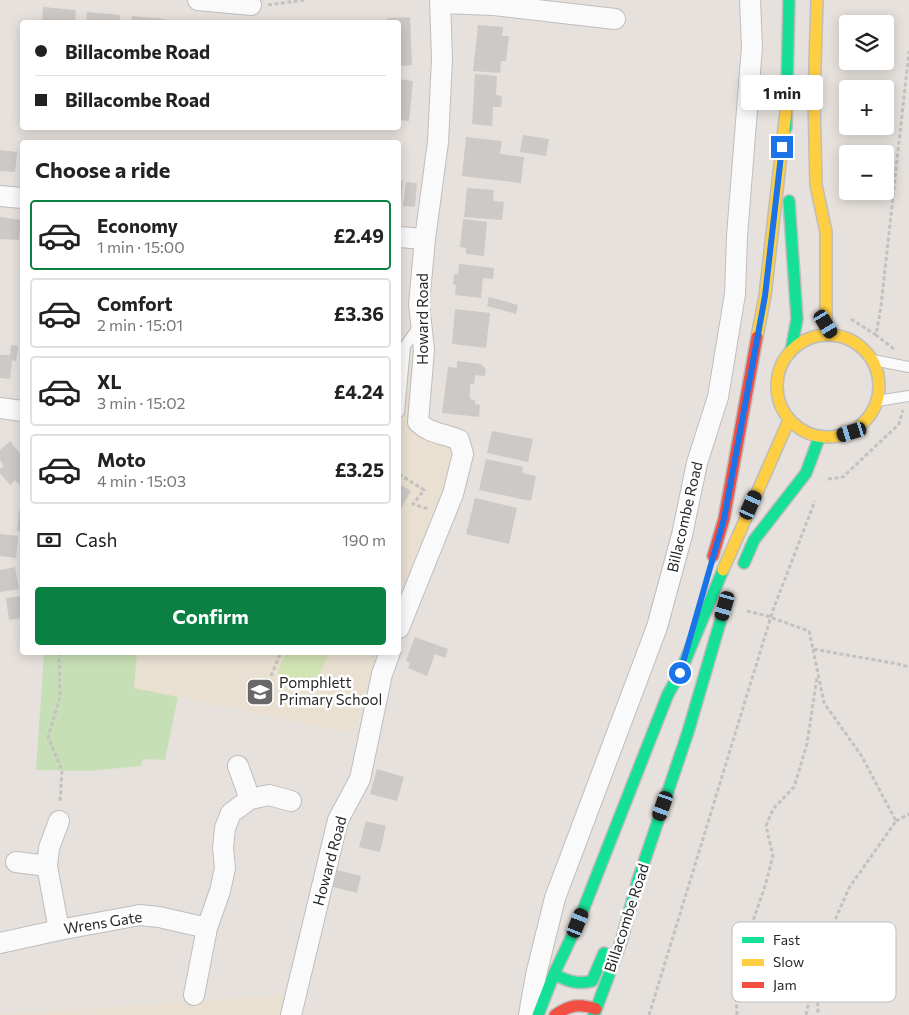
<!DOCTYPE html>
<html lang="en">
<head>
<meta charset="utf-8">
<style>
	body { margin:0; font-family:Commissioner,sans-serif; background:#f6f6f6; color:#222; height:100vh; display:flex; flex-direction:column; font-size:19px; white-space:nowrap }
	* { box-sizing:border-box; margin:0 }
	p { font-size:16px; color:#767676 }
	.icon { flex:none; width:28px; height:28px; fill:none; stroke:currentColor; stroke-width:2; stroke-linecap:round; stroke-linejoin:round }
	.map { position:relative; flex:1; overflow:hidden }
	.side { position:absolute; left:20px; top:140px; width:381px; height:515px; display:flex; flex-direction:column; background:#fff; border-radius:5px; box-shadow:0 2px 12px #0003 }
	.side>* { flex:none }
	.hud { position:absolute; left:20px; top:20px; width:381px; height:110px; border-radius:5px; box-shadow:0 2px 12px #0003; display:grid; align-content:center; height:110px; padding:0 15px; background:#fff }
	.tools { position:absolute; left:839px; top:15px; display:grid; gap:10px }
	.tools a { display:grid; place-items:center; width:55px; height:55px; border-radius:5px; background:#fff; box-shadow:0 2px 12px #0003; font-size:25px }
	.end { position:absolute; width:22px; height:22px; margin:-11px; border:6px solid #1a73e8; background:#fff; box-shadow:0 0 0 2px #fff }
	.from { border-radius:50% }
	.bubble { position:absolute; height:35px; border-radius:5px; background:#fff; box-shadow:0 2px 12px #0003; font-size:16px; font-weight:700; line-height:35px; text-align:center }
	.car { position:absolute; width:15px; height:30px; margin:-15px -8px; border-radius:6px; box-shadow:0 0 4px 1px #0007; background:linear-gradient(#222 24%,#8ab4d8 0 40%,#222 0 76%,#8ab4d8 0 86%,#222 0) }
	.hud b { display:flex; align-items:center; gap:18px; height:48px; font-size:19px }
	.hud b+b { border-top:1px solid #e0e0e0 }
	.hud i { width:12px; height:12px; background:#222 }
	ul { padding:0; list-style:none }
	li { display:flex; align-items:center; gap:15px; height:70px; margin:0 10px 8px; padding:0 5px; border:2px solid #e0e0e0; border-radius:5px }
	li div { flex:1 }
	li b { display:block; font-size:19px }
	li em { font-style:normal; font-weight:700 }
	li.selected { border-color:#0b8043 }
	li>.icon { width:45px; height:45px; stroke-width:1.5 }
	h2 { padding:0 15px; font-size:22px; line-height:60px }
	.pay { display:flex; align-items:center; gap:12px; height:55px; padding:0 15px; font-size:19px }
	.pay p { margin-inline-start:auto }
	.button { display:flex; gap:10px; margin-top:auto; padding:10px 15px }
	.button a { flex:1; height:58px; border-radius:5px; background:#0b8043; color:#fff; font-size:20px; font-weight:700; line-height:58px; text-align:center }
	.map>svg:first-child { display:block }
	.education { fill:#e9e0d1 }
	.green { fill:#c7dfb6 }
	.pitch { fill:#d2e3b4 }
	.building { fill:#ccc9c6 }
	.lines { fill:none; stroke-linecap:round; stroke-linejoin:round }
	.lane-casing { stroke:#bfbdbe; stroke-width:12 }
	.street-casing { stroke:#bfbdbe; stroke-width:22 }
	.fast-casing { stroke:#bfbdbb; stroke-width:14 }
	.slow-casing { stroke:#bfbdbb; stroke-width:14 }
	.jam-casing { stroke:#bfbdbb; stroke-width:14 }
	.path { stroke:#c2c2c1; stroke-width:3; stroke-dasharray:4 2.5; stroke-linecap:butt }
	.lane { stroke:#fbfafa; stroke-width:10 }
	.street { stroke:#fbfafa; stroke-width:20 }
	.fast { stroke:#16e098; stroke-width:11 }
	.slow { stroke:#ffcf43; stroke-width:11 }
	.jam { stroke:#f24e42; stroke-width:11 }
	.route { stroke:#1a73e8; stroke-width:6 }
	.labels { text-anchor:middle; stroke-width:5; stroke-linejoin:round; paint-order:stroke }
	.street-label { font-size:15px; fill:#272727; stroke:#fff }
	.poi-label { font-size:15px; fill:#272727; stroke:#fff; text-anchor:start }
	.key { fill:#fff; stroke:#bebebe; stroke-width:1 }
	.key-label { font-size:14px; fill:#272727 }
</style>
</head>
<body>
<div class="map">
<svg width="909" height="1015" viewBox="0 0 909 1015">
	<rect width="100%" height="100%" fill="#e6e1dc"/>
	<path class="education" d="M399 353 419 355 411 429 415 433 445 440 450 446 455 457 435 519 399 601Z
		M137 653H376L354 734 134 688Z
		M285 995 280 1015H0Z"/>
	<path class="green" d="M44 653H137L134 688 178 697 165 760 143 759 141 766 87 771 36 770Z"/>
	<path class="pitch" d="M286 653H329L314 687 277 673Z"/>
	<path class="building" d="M43 7 76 10 75 22H42Z
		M87 12 120 15V22H86Z
		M132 16 165 19 164 22H131Z
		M410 17 412 65 399 66V22H388L387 18Z
		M478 25 503 27 502 36H509L506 61H501L500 73 473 71Z
		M475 74 497 76 496 95 502 96 501 107H493L492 126 472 124Z
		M399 79 413 81 409 121 399 120Z
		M523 135 549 139 546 156 520 152Z
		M466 137 502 141 500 154 524 157 521 183 462 176Z
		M0 150 17 152 15 172 0 171Z
		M399 180 403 181 401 206 399 205Z
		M406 182 417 183 415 207 403 206Z
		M467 188 494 190 493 201 504 202 502 220 464 217Z
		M0 217 21 220 19 240 0 239Z
		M463 219 487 222 484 256 466 254V248L460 247Z
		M459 264 494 268 493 279 483 278 481 298 455 295 456 285 453 284 454 274H458Z
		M489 297 518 305 516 314 487 306Z
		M455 309 490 313 486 348 452 344Z
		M11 345 18 346 16 361 12 360 10 379 0 378V355H10Z
		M457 361 481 364 486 369 485 376 475 375 474 384H470V399L475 400V404L480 405 479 417 442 413 448 367 457 368Z
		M492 431 533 439 528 462 487 453Z
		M10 441 22 456V487L15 480 10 485 0 473V469L4 466 0 460V450Z
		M486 459 523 467 522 473 536 476 531 501 479 490Z
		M399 484 411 491 399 512Z
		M475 498 517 508 509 544 466 534Z
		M19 510H22V532L17 531Z
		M0 534 18 536 16 558 0 556Z
		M15 567 19 589 0 592V570Z
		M22 596V618L9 620 6 598Z
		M415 637 448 649 445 658 435 654 427 676 408 668 410 663 406 661Z
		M377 769 404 777 397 801 370 794Z
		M366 821 386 826 380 852 359 847Z
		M337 870 361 876 357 893 333 887Z"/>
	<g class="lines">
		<g class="lane-casing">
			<path id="lane" d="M873 360 909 367
				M877 401 909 396
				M399 412 405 346 419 326"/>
		</g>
		<g class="street-casing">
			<path id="street" d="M198 0 251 5
				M440 3 494 5 615 19
				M0 196 22 198
				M399 237 425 239
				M0 408 22 411
				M399 628 453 494 463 454 459 440C443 433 430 434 418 422L424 350 419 304 425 239 438 142 442 59 440 0
				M238 766 250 799
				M59 821 49 848 47 866 59 930
				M16 862 47 866
				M0 943 59 930 140 915 159 917 207 928
				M194 995 207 928 220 891 225 868 223 848 225 828 231 813 250 799 269 795 291 801
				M291 1015 338 820 360 779 382 674 390 652
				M529 1015 536 975 555 898 657 627 682 535 697 463 718 397 735 294 737 236 752 47 750 0"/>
		</g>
		<g class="fast-casing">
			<path id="fast" d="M786 128 789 0
				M789 201 797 319 791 351
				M744 563 754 540 806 473 819 438
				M554 974C567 981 578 985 592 981L604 953
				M538 1015 554 974 578 923 668 694 680 673 723 570
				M594 1015 621 942 638 880 688 732 726 602"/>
		</g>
		<g class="slow-casing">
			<path id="slow" d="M817 0 814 98 816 185 826 232V324L832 334
				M777 386a51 51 0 1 1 102 0a51 51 0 1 1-102 0Z
				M757 337 765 296 786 111
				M723 570 789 420"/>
		</g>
		<g class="jam-casing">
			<path id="jam" d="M713 556 724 519 757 337
				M555 1015C570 1005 579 1003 596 1009"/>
		</g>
		<path class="path" d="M268 5 304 0
			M851 319 876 335
			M894 349 876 335 881 306 909 51
			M399 474 424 490 413 504 428 509
			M828 479 843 477 899 424 903 410
			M747 611 767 616 809 631 813 649 898 664 909 667
			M813 649 824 703 861 755 896 821 849 888 817 961 818 1015
			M59 652 60 697 48 737 62 770 60 802
			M271 676 281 652
			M896 821 909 814
			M649 1015 773 610 815 501
			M737 1015 736 997 742 953 765 886 773 856 766 826 773 809 794 787 807 744 817 677
			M806 1015 816 967"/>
		<use href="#lane" class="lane"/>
		<use href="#street" class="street"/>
		<use href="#fast" class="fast"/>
		<use href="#slow" class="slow"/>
		<use href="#jam" class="jam"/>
	</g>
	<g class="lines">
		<path class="route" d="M680 673 724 519 765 296 782 147"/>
	</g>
	<defs>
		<g id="school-square" transform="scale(1.4375)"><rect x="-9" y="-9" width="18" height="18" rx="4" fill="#6a6866" stroke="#fff"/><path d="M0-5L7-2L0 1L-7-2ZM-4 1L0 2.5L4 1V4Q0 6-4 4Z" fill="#fff"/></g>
	</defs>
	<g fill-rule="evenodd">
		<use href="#school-square" x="260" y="692"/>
	</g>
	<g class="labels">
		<g class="street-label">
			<text transform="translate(423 319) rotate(-90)" y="5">Howard Road</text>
			<text transform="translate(685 517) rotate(-77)" y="5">Billacombe Road</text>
			<text transform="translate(330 861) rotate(-75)" y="5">Howard Road</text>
			<text transform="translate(627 918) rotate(-72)" y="5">Billacombe Road</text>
			<text transform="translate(103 923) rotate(-9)" y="5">Wrens Gate</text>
		</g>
		<g class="poi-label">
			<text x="279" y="688">Pomphlett<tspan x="279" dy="17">Primary School</tspan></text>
		</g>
	</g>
	<rect x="732" y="922" width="164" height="80" rx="8" class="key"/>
	<rect x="742" y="937" width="22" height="6" fill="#16e098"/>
	<rect x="742" y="959" width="22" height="7" fill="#ffcf43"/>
	<rect x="742" y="982" width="22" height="6" fill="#f24e42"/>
	<g class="key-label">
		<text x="773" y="945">Fast</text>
		<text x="773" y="967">Slow</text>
		<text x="773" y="990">Jam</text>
	</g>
</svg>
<div class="tools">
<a><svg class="icon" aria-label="layers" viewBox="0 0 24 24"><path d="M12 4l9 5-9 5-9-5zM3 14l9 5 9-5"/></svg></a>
<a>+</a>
<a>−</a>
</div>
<i class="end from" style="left:680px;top:673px"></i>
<i class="end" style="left:782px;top:147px"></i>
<div class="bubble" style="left:741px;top:75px;width:82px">1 min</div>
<i class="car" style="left:826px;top:324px;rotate:149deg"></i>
<i class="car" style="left:852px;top:432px;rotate:253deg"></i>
<i class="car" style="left:751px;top:505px;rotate:24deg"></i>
<i class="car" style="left:725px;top:606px;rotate:196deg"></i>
<i class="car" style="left:663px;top:806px;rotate:199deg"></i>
<i class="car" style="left:578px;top:923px;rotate:22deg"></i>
<div class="hud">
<b><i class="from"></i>Billacombe Road</b>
<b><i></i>Billacombe Road</b>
</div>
<section class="side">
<h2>Choose a ride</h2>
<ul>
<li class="selected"><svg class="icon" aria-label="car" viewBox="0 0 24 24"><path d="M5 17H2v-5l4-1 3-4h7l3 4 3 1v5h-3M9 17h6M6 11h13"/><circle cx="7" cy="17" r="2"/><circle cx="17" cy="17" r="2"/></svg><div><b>Economy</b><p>1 min · 15:00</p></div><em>£2.49</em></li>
<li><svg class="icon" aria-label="car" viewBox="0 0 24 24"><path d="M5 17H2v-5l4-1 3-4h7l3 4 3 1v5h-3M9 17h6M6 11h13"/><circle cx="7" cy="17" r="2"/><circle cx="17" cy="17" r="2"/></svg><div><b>Comfort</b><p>2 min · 15:01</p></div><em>£3.36</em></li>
<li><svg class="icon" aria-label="car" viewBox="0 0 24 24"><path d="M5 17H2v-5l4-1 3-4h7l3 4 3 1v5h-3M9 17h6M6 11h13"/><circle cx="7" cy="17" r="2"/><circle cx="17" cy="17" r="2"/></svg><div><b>XL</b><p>3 min · 15:02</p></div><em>£4.24</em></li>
<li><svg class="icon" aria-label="car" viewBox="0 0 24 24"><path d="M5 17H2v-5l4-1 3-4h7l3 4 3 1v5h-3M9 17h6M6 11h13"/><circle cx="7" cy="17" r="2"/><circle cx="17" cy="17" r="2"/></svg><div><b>Moto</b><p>4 min · 15:03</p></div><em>£3.25</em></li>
</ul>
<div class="pay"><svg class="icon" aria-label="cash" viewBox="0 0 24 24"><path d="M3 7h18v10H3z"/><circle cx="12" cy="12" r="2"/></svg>Cash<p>190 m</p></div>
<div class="button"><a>Confirm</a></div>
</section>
</div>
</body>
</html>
